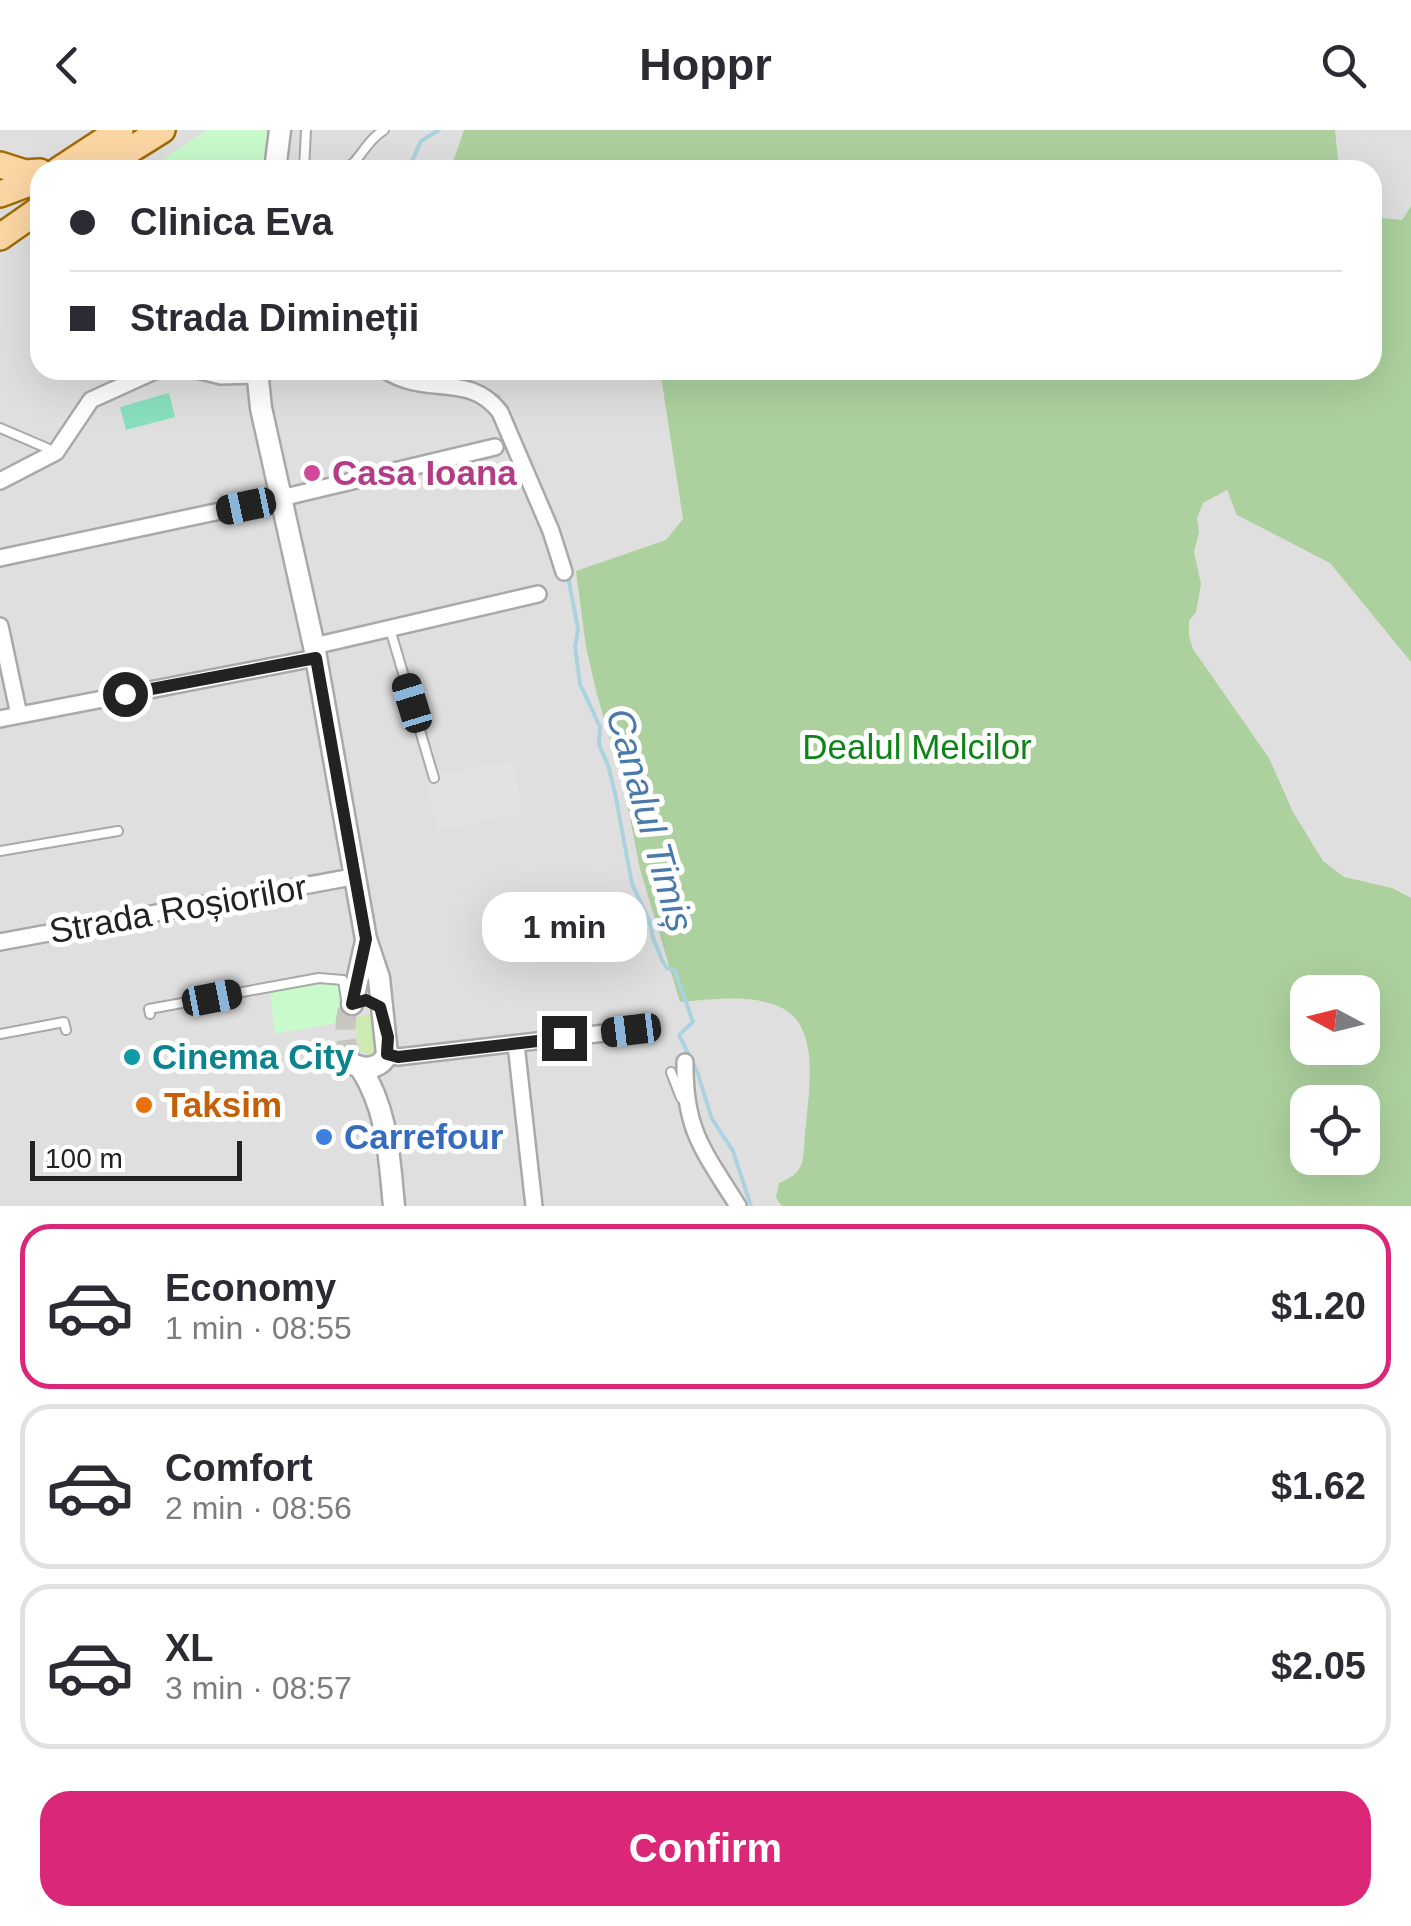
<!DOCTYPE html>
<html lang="en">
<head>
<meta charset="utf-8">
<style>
	body { margin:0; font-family:Arial,sans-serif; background:#f2f2f3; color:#2b2b33; height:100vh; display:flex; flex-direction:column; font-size:38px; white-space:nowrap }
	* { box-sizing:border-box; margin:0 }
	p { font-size:32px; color:#7c7c81 }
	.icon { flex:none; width:55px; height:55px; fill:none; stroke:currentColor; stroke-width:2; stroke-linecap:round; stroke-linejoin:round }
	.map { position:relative; height:1076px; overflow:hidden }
	.side { display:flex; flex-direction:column; background:#fff; flex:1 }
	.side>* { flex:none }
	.banner { position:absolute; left:30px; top:30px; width:1352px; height:220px; border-radius:30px; box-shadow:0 10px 40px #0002; display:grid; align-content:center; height:220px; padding:0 40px; background:#fff }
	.needle { width:65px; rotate:277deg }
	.controls { position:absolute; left:1290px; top:845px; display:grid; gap:20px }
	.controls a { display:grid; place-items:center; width:90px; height:90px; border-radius:20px; background:#fff; box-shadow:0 10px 40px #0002; font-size:50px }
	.scale { position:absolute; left:30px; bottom:25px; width:212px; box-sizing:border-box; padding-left:10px; border:5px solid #222; border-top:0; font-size:28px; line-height:35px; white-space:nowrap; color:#222; -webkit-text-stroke:8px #fff; paint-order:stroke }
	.end { position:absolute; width:45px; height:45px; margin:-22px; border:12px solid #222; background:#fff; box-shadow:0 0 0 5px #fff }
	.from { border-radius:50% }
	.bubble { position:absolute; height:70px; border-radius:30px; background:#fff; box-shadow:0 10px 40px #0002; font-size:32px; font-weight:600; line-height:70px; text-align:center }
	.car { position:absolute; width:30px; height:60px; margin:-30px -15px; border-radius:12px; box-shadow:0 0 8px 2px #0007; background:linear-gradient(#222 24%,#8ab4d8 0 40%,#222 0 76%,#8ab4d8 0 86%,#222 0) }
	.banner b { display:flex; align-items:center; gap:35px; height:95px; font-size:38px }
	.banner b+b { border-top:2px solid #e1e1e2 }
	.banner i { width:25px; height:25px; background:#2b2b33 }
	ul { padding:18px 0 0; list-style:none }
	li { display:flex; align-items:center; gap:30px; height:165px; margin:0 20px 15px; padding:0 20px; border:5px solid #e1e1e2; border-radius:30px }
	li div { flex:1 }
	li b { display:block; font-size:38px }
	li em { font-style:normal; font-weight:600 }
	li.active { border-color:#db2777 }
	li>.icon { width:90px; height:90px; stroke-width:1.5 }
	.primary-button { display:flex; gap:20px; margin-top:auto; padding:20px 40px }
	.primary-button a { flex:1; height:115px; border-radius:30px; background:#db2777; color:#fff; font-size:40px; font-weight:600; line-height:115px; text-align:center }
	header { display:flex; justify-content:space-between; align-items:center; height:130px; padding:0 40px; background:#fff; font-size:45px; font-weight:600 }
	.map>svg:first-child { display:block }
	.residential { fill:#e0dfdf; fill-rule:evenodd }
	.grass { fill:#cdebb0 }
	.forest { fill:#add19e; fill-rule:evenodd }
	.park { fill:#c8facc }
	.pitch { fill:#88e0be }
	.parking { fill:#e2e2e2 }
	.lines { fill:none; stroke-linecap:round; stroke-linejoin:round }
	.stream { stroke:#aad3df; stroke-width:4 }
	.tertiary-tunnel { stroke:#c8c6c1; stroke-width:20; stroke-dasharray:20 10; stroke-linecap:butt }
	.service-casing { stroke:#a9a9a9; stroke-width:12 }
	.minor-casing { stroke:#a9a9a9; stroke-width:20 }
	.tertiary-casing { stroke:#a9a9a9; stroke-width:25 }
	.primary-casing { stroke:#a06b00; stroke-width:30 }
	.service { stroke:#fff; stroke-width:8 }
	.minor { stroke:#fff; stroke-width:15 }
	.tertiary { stroke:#fff; stroke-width:20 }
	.primary { stroke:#fcd6a4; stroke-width:25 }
	.route { stroke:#222; stroke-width:12 }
	.hotel-dot { fill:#d1479c; stroke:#fff; stroke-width:4 }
	.culture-dot { fill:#0f9aa8; stroke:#fff; stroke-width:4 }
	.food-dot { fill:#e8710a; stroke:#fff; stroke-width:4 }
	.shop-dot { fill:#3f7fe0; stroke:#fff; stroke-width:4 }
	.labels { text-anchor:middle; stroke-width:10; stroke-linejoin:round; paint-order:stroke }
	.hotel-label { font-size:35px; font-weight:bold; fill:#b23c85; stroke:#fff; text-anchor:start }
	.park-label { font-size:35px; fill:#0c8416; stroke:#fff }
	.street-label { font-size:35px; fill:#222; stroke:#fff }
	.culture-label { font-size:35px; font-weight:bold; fill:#0d838f; stroke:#fff; text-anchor:start }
	.food-label { font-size:35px; font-weight:bold; fill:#c56008; stroke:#fff; text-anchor:start }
	.shop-label { font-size:35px; font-weight:bold; fill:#366cbe; stroke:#fff; text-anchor:start }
	.water-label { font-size:38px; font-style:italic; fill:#4a7aab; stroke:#fff }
</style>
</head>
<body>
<header><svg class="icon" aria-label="back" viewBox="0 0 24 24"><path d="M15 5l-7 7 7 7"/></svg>Hoppr<svg class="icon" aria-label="search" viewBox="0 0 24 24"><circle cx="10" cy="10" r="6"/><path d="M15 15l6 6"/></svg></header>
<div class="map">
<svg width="1411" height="1076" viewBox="0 0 1411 1076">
	<rect width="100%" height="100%" fill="#f2efe9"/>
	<path class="residential" d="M0 0H1411V1076H0ZM40 40H1372V240H40ZM1308 862H1362V918H1308ZM1308 972H1362V1028H1308Z"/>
	<path class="grass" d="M369 884 374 887 378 919 369 925 360 921 355 895 358 887Z"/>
	<path class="forest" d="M464 0H1335L1339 40H450Z
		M1411 76V532L1330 433 1237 385 1227 360 1203 373 1197 388 1199 402 1194 422 1201 454 1196 482 1189 491V506L1193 519 1269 628 1293 682 1323 731 1344 747 1392 758 1411 768V1076H782L776 1068 779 1053C789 1048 798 1045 802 1033 805 1021 804 1006 806 994 809 959 820 897 782 878 752 863 711 870 680 872L640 739 622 648 597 565 586 517 576 441 666 410 683 389 660 240H1372L1373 87 1402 90ZM1308 862H1362V918H1308ZM1308 972H1362V1028H1308Z"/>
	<path class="park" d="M207 0H269L264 40H195L164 28Z
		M349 847 354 890 275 904 270 862Z"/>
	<path class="pitch" d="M169 263 175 287 126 300 120 277Z"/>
	<path class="parking" d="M513 631 523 683 437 701 426 648Z"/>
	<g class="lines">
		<path class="stream" d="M408 40 421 11 439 0
			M439 240 454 247
			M488 262 498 266 501 276
			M568 447 578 499 575 517 580 554 600 597 599 615 608 635 615 663 632 754 649 790 653 808 663 832 667 838 675 841 693 892 679 905 698 944 712 989 733 1021 751 1076"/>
		<path class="tertiary-tunnel" d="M348 880C343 896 345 920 355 935"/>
		<g class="service-casing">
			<path id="service" d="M304 40 306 0
				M343 40C361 32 363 13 384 0
				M0 298 56 322
				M390 499 434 648
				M0 721 118 701
				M150 884 149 879 319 848 343 850 346 869
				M0 904 64 892 66 900
				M671 942 681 968"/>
		</g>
		<g class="minor-casing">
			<path id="minor" d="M197 240 221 246 257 245
				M385 240C428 268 468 241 500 282L551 401 564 442
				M0 351 56 322 91 270 157 240
				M0 428 281 368 495 317
				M0 496 19 585
				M314 516 538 464
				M0 589 315 528
				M0 812 357 746
				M516 914 534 1076
				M387 924 398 927 631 900
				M685 932C684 1001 704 1021 738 1076"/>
		</g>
		<g class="tertiary-casing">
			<path id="tertiary" d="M275 40 280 0
				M257 240 261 278 314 516 366 809 379 848 387 924C382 937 367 941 355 935
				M352 874 366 811
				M360 937C388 980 389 1026 394 1076"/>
		</g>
		<g class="primary-casing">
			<path id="primary" d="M0 35 25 43 40 42
				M59 40 120 0
				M98 40 162 0
				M0 64 40 49
				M0 107 40 79"/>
		</g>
		<use href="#service" class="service"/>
		<use href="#minor" class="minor"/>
		<use href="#tertiary" class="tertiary"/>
		<use href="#primary" class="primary"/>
	</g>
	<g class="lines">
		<path class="route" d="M125 564 316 528 366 809 352 874 366 870 380 877 388 907 387 924 398 927 564 908"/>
	</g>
	<circle class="hotel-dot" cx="312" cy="343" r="10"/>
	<circle class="culture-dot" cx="132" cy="927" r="10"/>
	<circle class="food-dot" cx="144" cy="975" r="10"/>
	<circle class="shop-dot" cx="324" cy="1007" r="10"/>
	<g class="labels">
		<g class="hotel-label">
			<text x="332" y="355">Casa Ioana</text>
		</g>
		<g class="park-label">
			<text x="917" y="629">Dealul Melcilor</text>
		</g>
		<g class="street-label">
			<text transform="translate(178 779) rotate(-10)" y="12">Strada Roșiorilor</text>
		</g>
		<g class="culture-label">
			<text x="152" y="939">Cinema City</text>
		</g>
		<g class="food-label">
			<text x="164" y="987">Taksim</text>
		</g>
		<g class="shop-label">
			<text x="344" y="1019">Carrefour</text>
		</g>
		<g class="water-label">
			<text transform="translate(650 690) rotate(74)" y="13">Canalul Timiș</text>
		</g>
	</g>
</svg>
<div class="controls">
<a><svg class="needle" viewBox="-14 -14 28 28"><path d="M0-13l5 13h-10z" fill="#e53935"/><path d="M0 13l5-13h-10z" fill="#7c7c81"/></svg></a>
<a><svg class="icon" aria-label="locate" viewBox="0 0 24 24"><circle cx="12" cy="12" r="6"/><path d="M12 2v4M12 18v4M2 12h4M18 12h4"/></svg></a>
</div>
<div class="scale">100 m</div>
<i class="end from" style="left:125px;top:564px"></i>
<i class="end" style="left:564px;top:908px"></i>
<div class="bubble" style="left:482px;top:762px;width:165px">1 min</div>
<i class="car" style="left:246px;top:376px;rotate:258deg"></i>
<i class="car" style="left:412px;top:573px;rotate:343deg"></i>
<i class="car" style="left:212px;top:868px;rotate:79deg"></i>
<i class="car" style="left:631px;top:900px;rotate:263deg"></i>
<div class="banner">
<b><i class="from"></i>Clinica Eva</b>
<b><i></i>Strada Dimineții</b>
</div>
</div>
<section class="side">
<ul>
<li class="active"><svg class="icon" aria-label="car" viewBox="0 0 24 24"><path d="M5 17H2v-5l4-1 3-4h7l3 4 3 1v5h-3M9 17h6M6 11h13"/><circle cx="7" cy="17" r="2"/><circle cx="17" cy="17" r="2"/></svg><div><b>Economy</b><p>1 min · 08:55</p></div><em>$1.20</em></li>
<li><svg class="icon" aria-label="car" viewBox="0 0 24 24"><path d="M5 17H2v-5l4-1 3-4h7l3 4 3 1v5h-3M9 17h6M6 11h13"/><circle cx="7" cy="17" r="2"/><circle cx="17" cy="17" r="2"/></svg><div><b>Comfort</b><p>2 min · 08:56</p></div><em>$1.62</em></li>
<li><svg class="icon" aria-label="car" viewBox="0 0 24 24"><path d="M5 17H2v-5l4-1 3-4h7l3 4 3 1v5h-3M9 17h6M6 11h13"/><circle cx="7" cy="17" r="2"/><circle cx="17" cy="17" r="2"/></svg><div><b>XL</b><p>3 min · 08:57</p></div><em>$2.05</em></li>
</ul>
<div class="primary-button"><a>Confirm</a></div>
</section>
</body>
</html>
